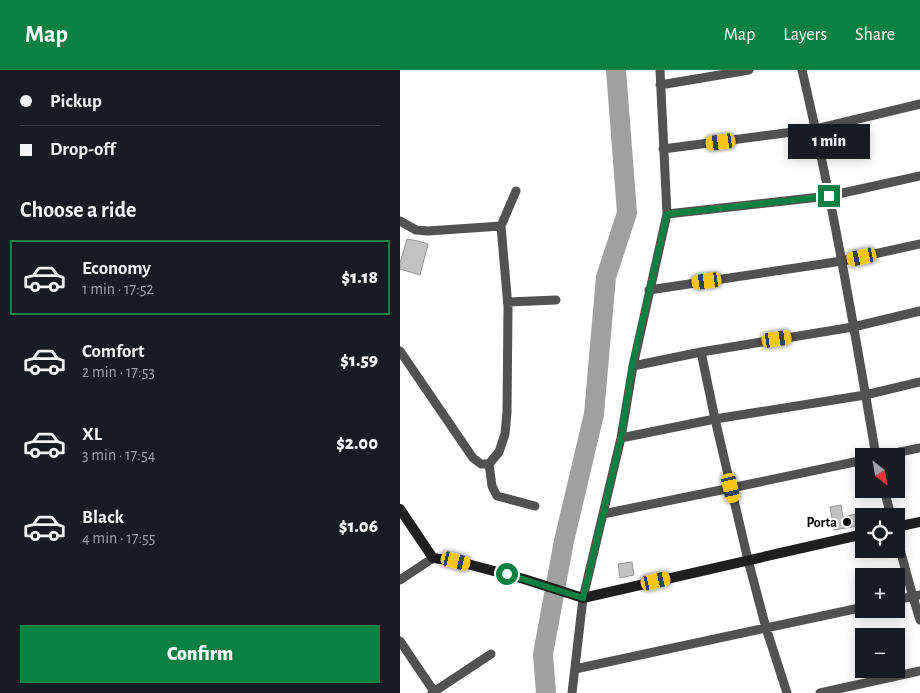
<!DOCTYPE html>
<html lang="en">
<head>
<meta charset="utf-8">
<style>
	body { margin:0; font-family:"Alegreya Sans",sans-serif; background:#20242c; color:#f1f3f6; height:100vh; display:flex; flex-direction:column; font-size:19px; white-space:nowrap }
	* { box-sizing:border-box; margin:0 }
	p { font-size:16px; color:#9ea1a6 }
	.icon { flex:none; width:28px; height:28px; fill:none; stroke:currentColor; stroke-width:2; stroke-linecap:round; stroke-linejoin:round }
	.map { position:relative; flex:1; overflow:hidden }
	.details { display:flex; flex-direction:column; background:#171b24; width:400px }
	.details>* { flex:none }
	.top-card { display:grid; align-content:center; height:110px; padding:0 20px; background:#171b24 }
	.needle { width:32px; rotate:149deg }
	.buttons { position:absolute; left:455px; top:378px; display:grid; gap:10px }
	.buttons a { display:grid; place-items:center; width:50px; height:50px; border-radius:0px; background:#171b24; box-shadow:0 2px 12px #0003; font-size:25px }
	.end { position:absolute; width:22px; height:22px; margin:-11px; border:6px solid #0b8043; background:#fff; box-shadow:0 0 0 2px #fff }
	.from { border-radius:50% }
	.bubble { position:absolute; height:35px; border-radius:0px; background:#171b24; box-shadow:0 2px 12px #0003; font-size:16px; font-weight:800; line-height:35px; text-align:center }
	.car { position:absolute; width:15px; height:30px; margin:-15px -8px; border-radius:6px; box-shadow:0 0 4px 1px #0007; background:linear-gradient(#f5c518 24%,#345 0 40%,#f5c518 0 76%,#345 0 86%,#f5c518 0) }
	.top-card b { display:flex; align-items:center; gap:18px; height:48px; font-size:19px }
	.top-card b+b { border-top:1px solid #363941 }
	.top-card i { width:12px; height:12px; background:#f1f3f6 }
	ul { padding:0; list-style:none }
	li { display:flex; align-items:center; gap:15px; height:75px; margin:0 10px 8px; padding:0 10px; border:2px solid transparent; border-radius:0px }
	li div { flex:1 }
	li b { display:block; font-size:19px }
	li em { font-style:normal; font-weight:800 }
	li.current { border-color:#0b8043 }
	li>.icon { width:45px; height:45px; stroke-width:1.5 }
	h2 { padding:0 20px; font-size:22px; line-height:60px }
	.button { display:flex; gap:10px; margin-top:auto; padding:10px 20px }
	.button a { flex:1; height:58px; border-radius:0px; background:#0b8043; color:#fff; font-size:20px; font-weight:800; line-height:58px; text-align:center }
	header { display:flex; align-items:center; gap:30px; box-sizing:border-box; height:70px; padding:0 25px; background:#0b8043; color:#fff }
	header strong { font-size:24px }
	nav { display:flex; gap:28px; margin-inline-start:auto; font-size:18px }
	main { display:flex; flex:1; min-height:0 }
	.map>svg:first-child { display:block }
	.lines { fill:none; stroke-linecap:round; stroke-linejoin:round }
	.river { stroke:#a0a0a0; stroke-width:20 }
	.building { fill:#c2c2c2; stroke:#969696 }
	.street { stroke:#525252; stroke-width:9 }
	.secondary { stroke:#1f1f1f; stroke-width:10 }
	.route { stroke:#0b8043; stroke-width:6 }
	.poi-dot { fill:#000; stroke:#fff; stroke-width:2 }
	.labels { text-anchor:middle; stroke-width:4; stroke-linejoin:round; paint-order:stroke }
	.poi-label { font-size:14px; font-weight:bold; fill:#000; stroke:#fff; text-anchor:end }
</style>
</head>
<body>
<header>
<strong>Map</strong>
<nav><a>Map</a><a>Layers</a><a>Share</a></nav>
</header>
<main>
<section class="details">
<div class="top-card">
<b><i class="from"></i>Pickup</b>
<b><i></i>Drop-off</b>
</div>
<h2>Choose a ride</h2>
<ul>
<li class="current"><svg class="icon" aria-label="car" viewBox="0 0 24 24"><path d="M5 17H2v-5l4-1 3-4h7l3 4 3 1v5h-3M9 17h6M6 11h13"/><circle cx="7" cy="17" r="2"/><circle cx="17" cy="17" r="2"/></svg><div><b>Economy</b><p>1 min · 17:52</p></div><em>$1.18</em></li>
<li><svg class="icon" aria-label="car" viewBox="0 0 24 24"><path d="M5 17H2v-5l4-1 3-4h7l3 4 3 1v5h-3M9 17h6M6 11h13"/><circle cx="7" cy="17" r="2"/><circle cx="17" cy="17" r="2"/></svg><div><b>Comfort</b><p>2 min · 17:53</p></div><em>$1.59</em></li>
<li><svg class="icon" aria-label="car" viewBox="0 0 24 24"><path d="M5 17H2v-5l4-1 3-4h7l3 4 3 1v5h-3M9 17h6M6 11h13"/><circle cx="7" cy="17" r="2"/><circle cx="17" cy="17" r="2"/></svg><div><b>XL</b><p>3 min · 17:54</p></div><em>$2.00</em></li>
<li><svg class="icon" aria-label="car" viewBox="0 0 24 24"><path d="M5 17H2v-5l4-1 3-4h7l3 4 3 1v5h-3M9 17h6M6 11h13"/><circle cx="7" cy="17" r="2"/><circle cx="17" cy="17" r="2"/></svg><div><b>Black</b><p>4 min · 17:55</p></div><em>$1.06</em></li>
</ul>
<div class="button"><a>Confirm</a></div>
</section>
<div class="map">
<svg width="520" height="623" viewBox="0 0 520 623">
	<rect width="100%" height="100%" fill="#fff"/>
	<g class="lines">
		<path class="river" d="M146 623 143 584 164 471 194 344 206 207 227 143 216 0"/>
	</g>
	<path class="building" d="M7 169 18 171 28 174 20 205 0 199V193Z
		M441 435 443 447 456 444 458 456 434 460 430 437Z
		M232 492 234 505 220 508 218 494Z"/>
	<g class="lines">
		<path class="street" d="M402 0C432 128 454 257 476 386
			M260 15 349 0
			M263 79 416 59 520 34
			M267 144 429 126 520 106
			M0 151 16 160 28 161 101 156
			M249 220 442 191 520 174
			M108 232 156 230
			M0 281 73 388 81 394H89L99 382 105 364 107 342 108 237 101 156 116 121
			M301 282 315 349 348 490 366 558 387 623
			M233 296 301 282 453 257 520 241
			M221 368 315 349 465 325 520 312
			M480 386 520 378
			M89 394 92 416 97 426 135 436
			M484 419 491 446
			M203 444 331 418 464 390
			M496 465 513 527 520 550
			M0 510 33 488
			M496 530 520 525
			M0 571 35 623
			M175 599 464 537
			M32 623 91 584
			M172 623 183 528 221 368 233 296 267 144 260 0
			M420 623 520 601"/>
		<path class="secondary" d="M0 439 33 488 56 491 124 509 183 528 464 464
			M496 457 520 452"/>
	</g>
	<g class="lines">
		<path class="route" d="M107 504 183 528 221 368 232 296 267 144 429 126"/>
	</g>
	<circle class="poi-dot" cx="447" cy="452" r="5"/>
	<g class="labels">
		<g class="poi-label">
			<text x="437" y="457">Porta</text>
		</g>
	</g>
</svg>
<div class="buttons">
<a><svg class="needle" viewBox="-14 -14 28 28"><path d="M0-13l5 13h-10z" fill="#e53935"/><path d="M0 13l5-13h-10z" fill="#9ea1a6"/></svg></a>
<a><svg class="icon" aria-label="locate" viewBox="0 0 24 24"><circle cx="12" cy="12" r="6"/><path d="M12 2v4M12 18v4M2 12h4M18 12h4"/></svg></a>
<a>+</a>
<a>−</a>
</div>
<i class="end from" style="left:107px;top:504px"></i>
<i class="end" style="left:429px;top:126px"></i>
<div class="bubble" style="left:388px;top:54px;width:82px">1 min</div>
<i class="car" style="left:321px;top:72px;rotate:262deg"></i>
<i class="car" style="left:462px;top:187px;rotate:258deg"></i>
<i class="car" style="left:307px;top:211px;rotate:262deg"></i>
<i class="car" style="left:377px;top:269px;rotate:81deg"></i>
<i class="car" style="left:331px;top:418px;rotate:167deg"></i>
<i class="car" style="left:56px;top:491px;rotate:104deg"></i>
<i class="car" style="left:256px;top:511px;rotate:77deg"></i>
</div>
</main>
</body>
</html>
